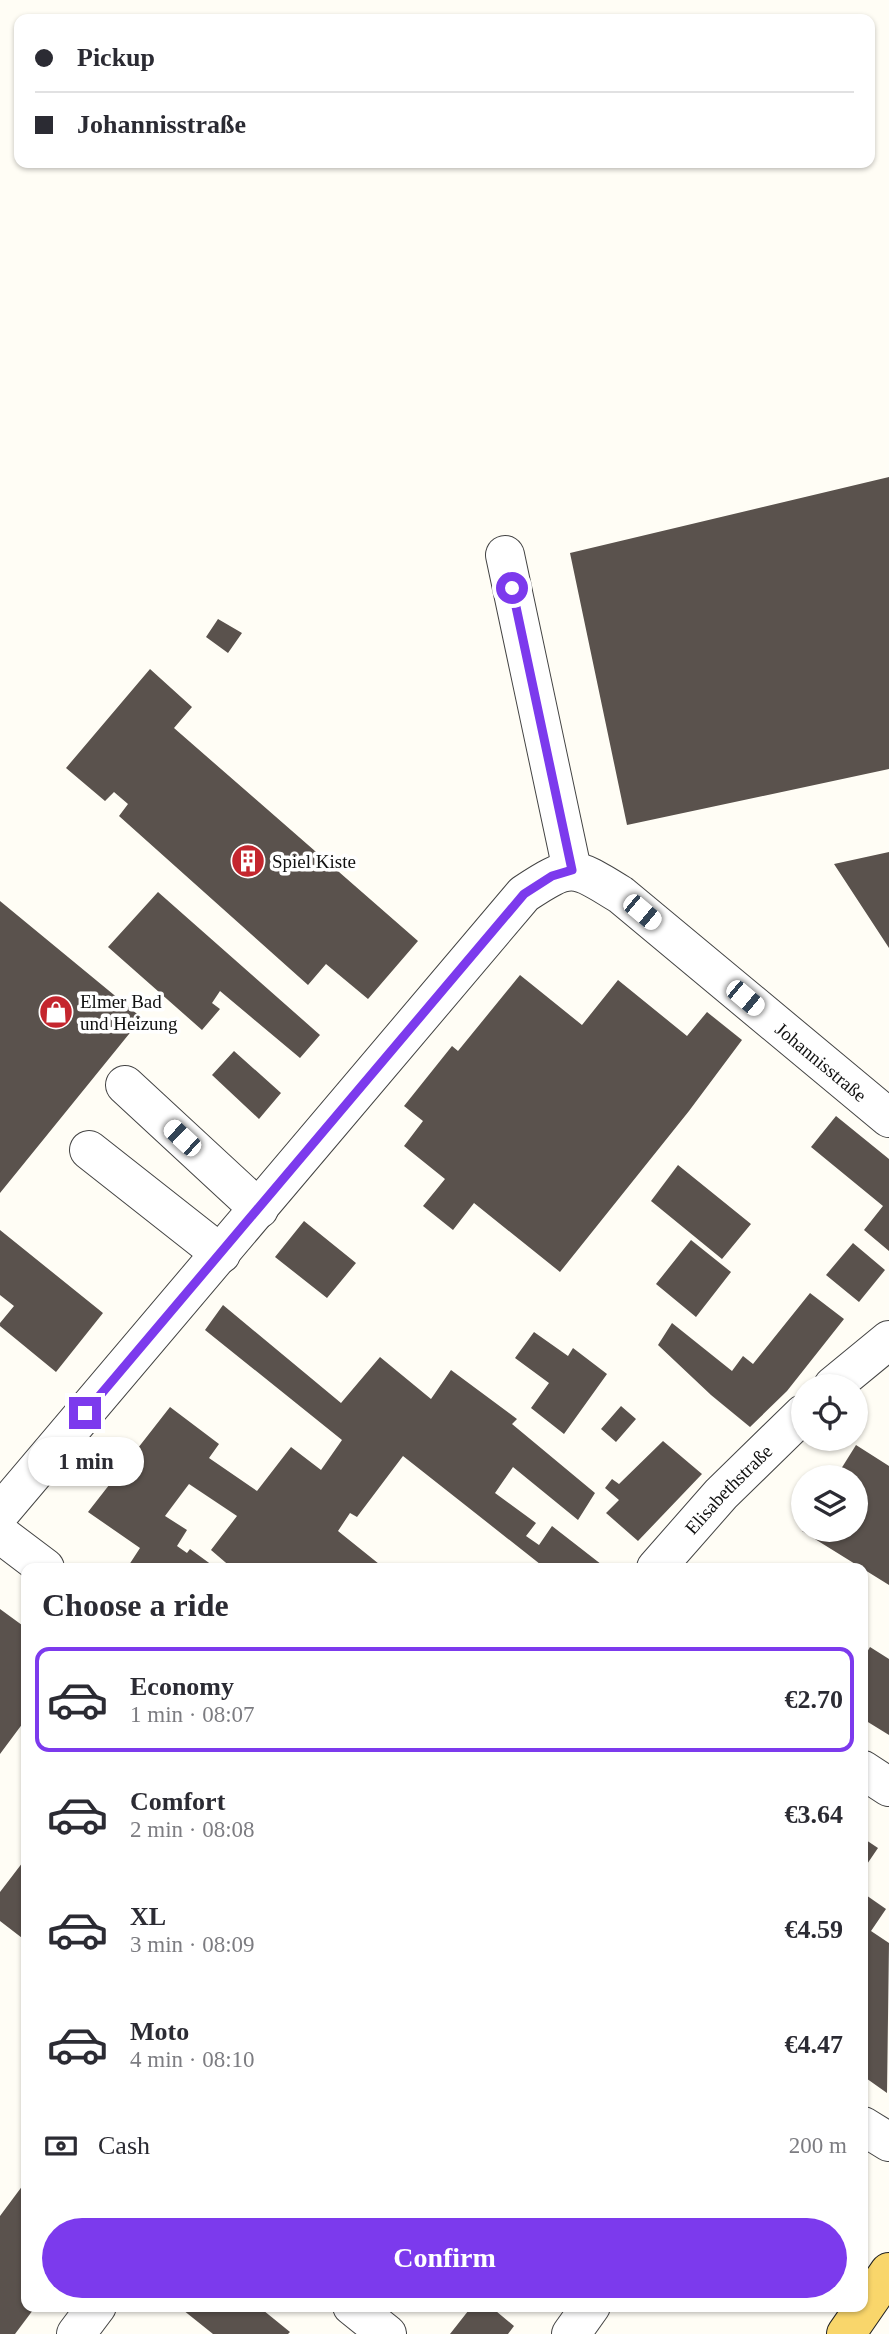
<!DOCTYPE html>
<html lang="en">
<head>
<meta charset="utf-8">
<style>
	body { margin:0; font-family:Georgia,serif; background:#f7f7f7; color:#2b2b33; height:100vh; display:flex; flex-direction:column; font-size:26px; white-space:nowrap }
	* { box-sizing:border-box; margin:0 }
	p { font-size:23px; color:#7c7c81 }
	.icon { flex:none; width:38px; height:38px; fill:none; stroke:currentColor; stroke-width:2; stroke-linecap:round; stroke-linejoin:round }
	.map { position:relative; flex:1; overflow:hidden }
	.details { position:absolute; left:21px; top:1563px; width:847px; height:749px; display:flex; flex-direction:column; background:#fff; border-radius:14px; box-shadow:0 2px 5px #0004 }
	.details>* { flex:none }
	.guide { position:absolute; left:14px; top:14px; width:861px; height:154px; border-radius:14px; box-shadow:0 2px 5px #0004; display:grid; align-content:center; height:154px; padding:0 21px; background:#fff }
	.controls { position:absolute; left:791px; top:1374px; display:grid; gap:14px }
	.controls a { display:grid; place-items:center; width:77px; height:77px; border-radius:50%; background:#fff; box-shadow:0 2px 5px #0004; font-size:35px }
	.end { position:absolute; width:32px; height:32px; margin:-16px; border:9px solid #7c3aed; background:#fff; box-shadow:0 0 0 4px #fff }
	.from { border-radius:50% }
	.bubble { position:absolute; height:49px; border-radius:24px; background:#fff; box-shadow:0 2px 5px #0004; font-size:23px; font-weight:700; line-height:49px; text-align:center }
	.car { position:absolute; width:21px; height:42px; margin:-21px -10px; border-radius:9px; box-shadow:0 0 5px 2px #0007; background:linear-gradient(#fff 24%,#345 0 40%,#fff 0 76%,#345 0 86%,#fff 0) }
	.guide b { display:flex; align-items:center; gap:24px; height:66px; font-size:26px }
	.guide b+b { border-top:2px solid #e1e1e2 }
	.guide i { width:18px; height:18px; background:#2b2b33 }
	ul { padding:0; list-style:none }
	li { display:flex; align-items:center; gap:21px; height:105px; margin:0 14px 10px; padding:0 7px; border:4px solid transparent; border-radius:14px }
	li div { flex:1 }
	li b { display:block; font-size:26px }
	li em { font-style:normal; font-weight:700 }
	li.on { border-color:#7c3aed }
	li>.icon { width:63px; height:63px; stroke-width:1.5 }
	h2 { padding:0 21px; font-size:32px; line-height:84px }
	.pay { display:flex; align-items:center; gap:18px; height:77px; padding:0 21px; font-size:26px }
	.pay p { margin-inline-start:auto }
	.button { display:flex; gap:14px; margin-top:auto; padding:14px 21px }
	.button a { flex:1; height:80px; border-radius:42px; background:#7c3aed; color:#fff; font-size:28px; font-weight:700; line-height:80px; text-align:center }
	.map>svg:first-child { display:block }
	.building { fill:#5a524d }
	.lines { fill:none; stroke-linecap:round; stroke-linejoin:round }
	.minor-casing { stroke:#444; stroke-width:40 }
	.major-casing { stroke:#222; stroke-width:40 }
	.minor { stroke:#fff; stroke-width:38 }
	.major { stroke:#f9d66b; stroke-width:38 }
	.route { stroke:#7c3aed; stroke-width:9 }
	.labels { text-anchor:middle; stroke-width:7; stroke-linejoin:round; paint-order:stroke }
	.poi-label { font-size:19px; fill:#111; stroke:#fff; text-anchor:start }
	.street-label { font-size:19px; fill:#111; stroke:#fff }
</style>
</head>
<body>
<div class="map">
<svg width="889" height="2334" viewBox="0 0 889 2334">
	<rect width="100%" height="100%" fill="#fffdf5"/>
	<path class="building" d="M889 477V769L627 825 570 553Z
		M218 619 242 633 228 653 206 637Z
		M150 669 192 707 174 728 418 941 368 999 326 964 308 985 119 816 128 804 114 792 105 801 66 768Z
		M889 852V948L834 864Z
		M158 892 320 1035 300 1058 220 991 212 1003 220 1009 202 1030 108 947Z
		M0 901 142 1018 0 1193Z
		M520 975 582 1025 618 980 687 1036 707 1012 742 1040 689 1111 560 1272 474 1203 453 1230 423 1206 445 1179 404 1146 423 1121 404 1106 452 1046 458 1051Z
		M234 1051 281 1093 259 1119 212 1075Z
		M836 1116 889 1159V1251L864 1230 883 1206 811 1147Z
		M678 1165 751 1224 722 1259 651 1201Z
		M304 1221 356 1263 327 1298 275 1257Z
		M0 1230 103 1313 56 1372 0 1326V1323L14 1306 0 1295Z
		M691 1240 731 1272 696 1317 656 1284Z
		M853 1243 885 1270 859 1302 826 1275Z
		M810 1293 844 1319 787 1391 750 1427 711 1395 658 1345 672 1323 732 1371 743 1356 753 1364Z
		M223 1305 341 1403 380 1357 431 1399 451 1370 517 1419 512 1424 595 1493 578 1520 513 1467 495 1493 536 1523 526 1536 539 1545 552 1526 606 1568H545L403 1456 357 1517 350 1513 338 1531 384 1568H232L211 1550 237 1516 189 1484 165 1516 187 1530 177 1546 187 1553 190 1549 216 1568H127L140 1548 88 1512 170 1407 219 1444 209 1458 257 1491 291 1447 321 1470 342 1440 205 1330Z
		M534 1332 568 1356 573 1348 607 1374 564 1434 531 1408 549 1383 515 1358Z
		M621 1406 636 1419 616 1442 601 1429Z
		M663 1441 702 1474 638 1541 606 1513 619 1500 605 1488 612 1479 619 1484Z
		M856 1445 889 1466V1585L802 1531 804 1530H856V1477H836Z
		M0 1609 26 1628V1719L0 1754Z
		M870 1647 889 1659V1735L863 1719V1659Z
		M863 1838 878 1848 863 1870Z
		M26 1858V1941L0 1921V1892Z
		M863 1893 886 1909 871 1931 889 1943 887 2093 863 2076Z
		M26 2181V2306H36L15 2334H0V2216Z
		M178 2306H258L290 2332 288 2334H213Z
		M472 2306H490L514 2326 508 2334H450Z"/>
	<g class="lines">
		<g class="minor-casing">
			<g id="minor">
				<path d="M505 555 572 870"/>
				<path d="M125 1085 259 1209"/>
				<path d="M89 1150 221 1254"/>
				<path d="M833 1386 889 1340"/>
				<path id="s1" d="M0 1513 524 894C571 863 573 865 621 895L889 1118"/>
				<path d="M0 1534 45 1568"/>
				<path id="s2" d="M656 1568 721 1494 803 1414"/>
				<path d="M863 1770 889 1787"/>
				<path d="M863 2126 889 2142"/>
				<path d="M352 2306 387 2334"/>
				<path d="M76 2334 97 2306"/>
				<path d="M571 2334 591 2306"/>
			</g>
		</g>
		<g class="major-casing">
			<path id="major" d="M846 2334 889 2272"/>
		</g>
		<use href="#minor" class="minor"/>
		<use href="#major" class="major"/>
	</g>
	<g class="lines">
		<path class="route" d="M85 1413 524 894 552 876 572 870 512 588"/>
	</g>
	<defs>
		<g id="building-disc" transform="scale(1.75)"><circle r="9.5" fill="#c4262e" stroke="#fff"/><path d="M-4-6H4V6H1V3H-1V6H-4ZM-2.5-4.3h1.7v1.8h-1.7ZM.8-4.3h1.7v1.8H.8ZM-2.5-1h1.7V.8h-1.7ZM.8-1h1.7V.8H.8Z" fill="#fff"/></g>
		<g id="shop-disc" transform="scale(1.75)"><circle r="9.5" fill="#c4262e" stroke="#fff"/><path d="M-5-2.5h2.3a2.7 3.5 0 0 1 5.4 0H5L5.5 6h-11ZM-1.5-2.5h3a1.5 2.3 0 0 0-3 0Z" fill="#fff"/></g>
	</defs>
	<g fill-rule="evenodd">
		<use href="#building-disc" x="248" y="861"/>
		<use href="#shop-disc" x="56" y="1012"/>
	</g>
	<g class="labels">
		<g class="poi-label">
			<text x="272" y="868">Spiel Kiste</text>
			<text x="80" y="1008">Elmer Bad<tspan x="80" dy="22">und Heizung</tspan></text>
		</g>
		<g class="street-label">
			<text dy="7" stroke="none"><textPath href="#s1" startOffset="1180">Johannisstraße</textPath></text>
			<text dy="7" stroke="none"><textPath href="#s2" startOffset="107">Elisabethstraße</textPath></text>
		</g>
	</g>
</svg>
<div class="controls">
<a><svg class="icon" aria-label="locate" viewBox="0 0 24 24"><circle cx="12" cy="12" r="6"/><path d="M12 2v4M12 18v4M2 12h4M18 12h4"/></svg></a>
<a><svg class="icon" aria-label="layers" viewBox="0 0 24 24"><path d="M12 4l9 5-9 5-9-5zM3 14l9 5 9-5"/></svg></a>
</div>
<i class="end from" style="left:512px;top:588px"></i>
<i class="end" style="left:85px;top:1413px"></i>
<div class="bubble" style="left:28px;top:1437px;width:116px">1 min</div>
<i class="car" style="left:642px;top:912px;rotate:130deg"></i>
<i class="car" style="left:745px;top:998px;rotate:130deg"></i>
<i class="car" style="left:182px;top:1138px;rotate:313deg"></i>
<div class="guide">
<b><i class="from"></i>Pickup</b>
<b><i></i>Johannisstraße</b>
</div>
<section class="details">
<h2>Choose a ride</h2>
<ul>
<li class="on"><svg class="icon" aria-label="car" viewBox="0 0 24 24"><path d="M5 17H2v-5l4-1 3-4h7l3 4 3 1v5h-3M9 17h6M6 11h13"/><circle cx="7" cy="17" r="2"/><circle cx="17" cy="17" r="2"/></svg><div><b>Economy</b><p>1 min · 08:07</p></div><em>€2.70</em></li>
<li><svg class="icon" aria-label="car" viewBox="0 0 24 24"><path d="M5 17H2v-5l4-1 3-4h7l3 4 3 1v5h-3M9 17h6M6 11h13"/><circle cx="7" cy="17" r="2"/><circle cx="17" cy="17" r="2"/></svg><div><b>Comfort</b><p>2 min · 08:08</p></div><em>€3.64</em></li>
<li><svg class="icon" aria-label="car" viewBox="0 0 24 24"><path d="M5 17H2v-5l4-1 3-4h7l3 4 3 1v5h-3M9 17h6M6 11h13"/><circle cx="7" cy="17" r="2"/><circle cx="17" cy="17" r="2"/></svg><div><b>XL</b><p>3 min · 08:09</p></div><em>€4.59</em></li>
<li><svg class="icon" aria-label="car" viewBox="0 0 24 24"><path d="M5 17H2v-5l4-1 3-4h7l3 4 3 1v5h-3M9 17h6M6 11h13"/><circle cx="7" cy="17" r="2"/><circle cx="17" cy="17" r="2"/></svg><div><b>Moto</b><p>4 min · 08:10</p></div><em>€4.47</em></li>
</ul>
<div class="pay"><svg class="icon" aria-label="cash" viewBox="0 0 24 24"><path d="M3 7h18v10H3z"/><circle cx="12" cy="12" r="2"/></svg>Cash<p>200 m</p></div>
<div class="button"><a>Confirm</a></div>
</section>
</div>
</body>
</html>
